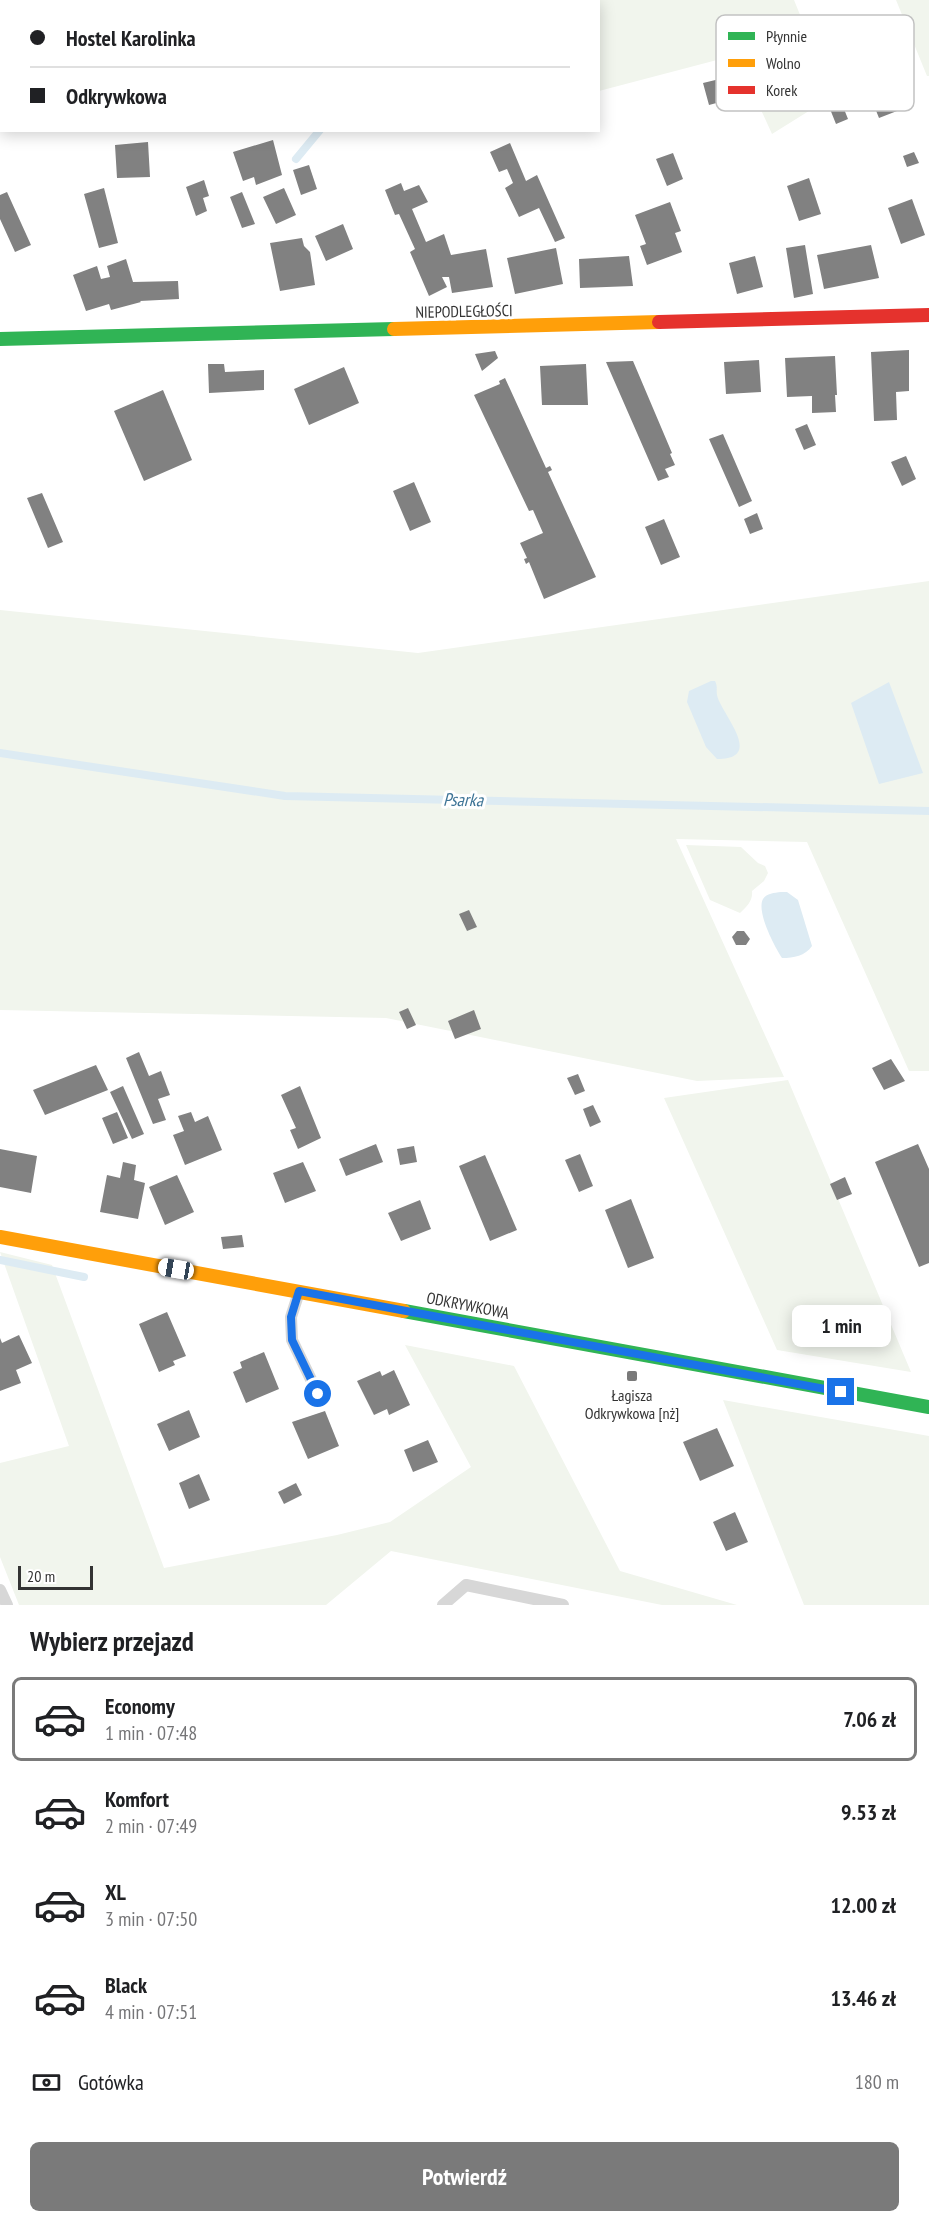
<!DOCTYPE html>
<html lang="pl">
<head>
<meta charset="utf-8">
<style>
	body { margin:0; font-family:"PT Sans Narrow",sans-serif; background:#f6f6f6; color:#202124; height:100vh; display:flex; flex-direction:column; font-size:22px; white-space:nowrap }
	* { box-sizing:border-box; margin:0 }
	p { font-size:20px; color:#757577 }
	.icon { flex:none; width:33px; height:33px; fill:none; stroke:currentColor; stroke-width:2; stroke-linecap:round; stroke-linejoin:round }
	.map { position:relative; height:1605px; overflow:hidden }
	.drawer { display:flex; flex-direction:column; background:#fff; flex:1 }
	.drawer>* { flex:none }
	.guide { position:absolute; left:0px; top:0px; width:600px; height:132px; box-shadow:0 3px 15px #0003; display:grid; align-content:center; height:132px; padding:0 30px; background:#fff }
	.scale { position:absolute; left:18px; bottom:15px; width:75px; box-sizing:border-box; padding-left:6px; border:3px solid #333; border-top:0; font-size:16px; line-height:21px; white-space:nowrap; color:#333; -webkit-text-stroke:4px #fff; paint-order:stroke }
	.end { position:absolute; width:27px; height:27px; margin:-14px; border:8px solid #1a73e8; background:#fff; box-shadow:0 0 0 3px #fff }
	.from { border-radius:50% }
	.bubble { position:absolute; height:42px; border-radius:9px; background:#fff; box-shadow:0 3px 15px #0003; font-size:20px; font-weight:700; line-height:42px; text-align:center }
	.car { position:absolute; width:18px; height:36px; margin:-18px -9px; border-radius:8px; box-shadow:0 0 4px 2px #0007; background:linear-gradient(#fff 24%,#345 0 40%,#fff 0 76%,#345 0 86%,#fff 0) }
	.guide b { display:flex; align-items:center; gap:21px; height:57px; font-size:22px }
	.guide b+b { border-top:2px solid #e0e0e0 }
	.guide i { width:15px; height:15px; background:#202124 }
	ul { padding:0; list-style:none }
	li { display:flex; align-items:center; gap:18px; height:84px; margin:0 12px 9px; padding:0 18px; border:3px solid transparent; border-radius:9px }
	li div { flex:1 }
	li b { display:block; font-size:22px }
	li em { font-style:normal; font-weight:700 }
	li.on { border-color:#7a7a7a }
	li>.icon { width:54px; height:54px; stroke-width:1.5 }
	h2 { padding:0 30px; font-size:27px; line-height:72px }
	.pay { display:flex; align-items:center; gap:15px; height:66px; padding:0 30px; font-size:22px }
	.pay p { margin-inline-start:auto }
	.action { display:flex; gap:12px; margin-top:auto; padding:12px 30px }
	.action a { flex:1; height:69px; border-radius:9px; background:#7a7a7a; color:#fff; font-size:24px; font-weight:700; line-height:69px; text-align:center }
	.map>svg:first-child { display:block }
	.green { fill:#f1f5ed }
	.water { fill:#ddebf3 }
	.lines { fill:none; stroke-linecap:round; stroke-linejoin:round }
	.stream { stroke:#ddebf3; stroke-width:8 }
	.building { fill:#818181 }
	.lane { stroke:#d7d7d7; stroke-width:12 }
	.fast { stroke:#30b455; stroke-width:14 }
	.slow { stroke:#ff9f0a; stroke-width:14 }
	.jam { stroke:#e5322d; stroke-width:14 }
	.route { stroke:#1a73e8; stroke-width:8 }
	.poi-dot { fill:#7a7a7a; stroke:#fff; stroke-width:2 }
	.labels { text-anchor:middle; stroke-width:6; stroke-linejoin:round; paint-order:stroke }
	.street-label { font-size:16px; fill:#333; stroke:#fff }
	.poi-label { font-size:16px; fill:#333; stroke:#fff }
	.water-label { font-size:18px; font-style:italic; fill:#3f7597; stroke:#fff }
	.key { fill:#fff; stroke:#c2c2c2; stroke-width:1.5 }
	.key-label { font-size:16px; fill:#333 }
</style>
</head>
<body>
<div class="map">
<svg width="929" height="1605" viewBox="0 0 929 1605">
	<rect width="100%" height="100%" fill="#fff"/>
	<path class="green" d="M529 0H794L833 96 772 134 736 55 599 91 598 2Z
		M896 0H929V76H927Z
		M929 581V1071H909L807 842 676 839 784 1077 697 1081 386 1018 0 1010V610L418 653Z
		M686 845 741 847 758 863 765 866 768 873 764 881 752 891C753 901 747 906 740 913L710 900Z
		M788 1080 911 1372 777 1350 664 1098Z
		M0 1252 52 1265 164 1568 337 1535 390 1522 471 1467 405 1345 514 1366 620 1571 737 1605H662L391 1551 326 1605H19L0 1557V1463L69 1446Z
		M723 1400 929 1436V1605H804Z"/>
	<path class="water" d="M711 681H715C718 687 716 690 717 695 721 714 766 759 717 759L706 747 687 702 689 691Z
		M889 682 923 773 879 784 851 703Z
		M781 892H787L798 900 812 946C805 956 794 958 782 958 775 947 756 912 763 899 767 893 774 893 781 892Z"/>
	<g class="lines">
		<path class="stream" d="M425 0V2
			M296 159 320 130
			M0 753 285 796 929 811
			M0 1260 84 1277"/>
	</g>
	<path class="building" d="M732 76 739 97 709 105 703 83Z
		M886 86 897 111 879 118 869 93Z
		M840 99 848 119 836 124 828 104Z
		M273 140 282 175 256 185 254 177 243 181 233 152Z
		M148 142 150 177 117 178 115 145Z
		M510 143 526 181 537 175 565 238 555 242 539 208 519 217 505 188 513 183 507 169 499 172 490 152Z
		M914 152 919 163 907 167 903 156Z
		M673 153 683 179 667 186 656 159Z
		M309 165 317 189 301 195 293 170Z
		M809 178 821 214 799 221 787 186Z
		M204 180 209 196 203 198 207 211 196 216 186 187Z
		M401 183 404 191 419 185 428 202 412 209 426 242 444 234 451 255 486 249 493 287 452 293 449 277H442L447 287 429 296 410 252 415 249 399 214 395 215 385 190Z
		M104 188 118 243 99 248 84 194Z
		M284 188 296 215 276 224 263 197Z
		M7 192 31 245 15 252 0 219V195Z
		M242 192 255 224 242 228 230 197Z
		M912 199 925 235 901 244 888 208Z
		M670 202 681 231 675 233 682 252 647 265 640 246 646 244 635 215Z
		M343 224 353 249 326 261 315 236Z
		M302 238 304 246 310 252 315 285 280 291 270 243Z
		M805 245 813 294 794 298 786 248Z
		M871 245 879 278 824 289 817 255Z
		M556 248 563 284 515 294 507 258Z
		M629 256 633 286 580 288 579 259Z
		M755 256 763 287 737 294 729 263Z
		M126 259 133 282 178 281 179 299 140 301 141 302 111 310 109 304 86 311 73 275 97 266 101 279 110 277 107 266Z
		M909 350V391L896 392 897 420 874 421 871 352Z
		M495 351 498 358 482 371 475 354Z
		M835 356 837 395H835L836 412 812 413V396L787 397 785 358Z
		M759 360 761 392 726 394 724 362Z
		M633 361 672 453 670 454 675 465 665 469 669 477 658 481 606 362Z
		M208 364H224L225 372 264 370V390L209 393Z
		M586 364 588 405H542L540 366Z
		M344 367 359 403 309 425 294 389Z
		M505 378 546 468 550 466 552 470 548 472 596 577 544 599 529 562 526 564 524 559 527 558 520 543 543 533 533 510 529 511 474 395 500 384 499 381Z
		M163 390 192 460 144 481 114 411Z
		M807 424 816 445 804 450 795 429Z
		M723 434 752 501 739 507 709 439Z
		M906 456 916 479 902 486 891 462Z
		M414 482 431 522 410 531 393 491Z
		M42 493 63 542 48 548 27 498Z
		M757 513 763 529 750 534 744 519Z
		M664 519 680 557 661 565 645 527Z
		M469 910 477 927 467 931 459 914Z
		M737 931H744L750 939 746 945H736L732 937Z
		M408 1008 416 1025 407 1029 399 1012Z
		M474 1010 481 1029 455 1039 448 1021Z
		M139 1052 149 1076 161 1071 170 1095 158 1099 166 1120 153 1124 126 1058Z
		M891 1059 905 1081 884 1090 872 1068Z
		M96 1065 108 1090 45 1115 33 1090Z
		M578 1074 585 1091 575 1095 567 1078Z
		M123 1086 144 1134 132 1139 110 1092Z
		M300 1086 321 1138 298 1149 290 1130 296 1128 281 1095Z
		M593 1105 601 1122 590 1127 583 1109Z
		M117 1112 128 1138 113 1144 102 1118Z
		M191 1112 195 1122 208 1116 222 1150 185 1165 173 1135 184 1131 178 1116Z
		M376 1144 383 1162 346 1176 339 1159Z
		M918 1144 929 1169V1263L919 1267 875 1162Z
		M414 1146 417 1162 400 1165 397 1149Z
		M0 1149 37 1156 31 1193 0 1187Z
		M580 1154 593 1186 579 1192 565 1160Z
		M485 1155 517 1230 490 1241 459 1166Z
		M123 1162 136 1165 134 1180 145 1183 138 1219 100 1212 107 1175 120 1178Z
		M303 1162 316 1191 285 1203 273 1173Z
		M177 1175 194 1212 165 1225 149 1187Z
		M845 1177 852 1194 837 1200 830 1184Z
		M631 1199 654 1258 628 1268 605 1210Z
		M420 1200 431 1229 401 1241 388 1213Z
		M242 1235 244 1247 223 1249 221 1237Z
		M167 1312 186 1356 173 1361 175 1365 159 1372 139 1324Z
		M19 1335 32 1363 16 1370 21 1383 0 1391V1338L2 1343Z
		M264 1352 279 1389 246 1403 233 1372 242 1368 240 1362Z
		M394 1370 410 1405 389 1415 387 1409 374 1415 357 1381 380 1371 382 1376Z
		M189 1410 200 1437 169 1451 157 1424Z
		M325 1411 339 1446 308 1459 292 1422Z
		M717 1428 734 1466 700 1481 683 1442Z
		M428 1440 438 1462 413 1472 404 1450Z
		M199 1474 210 1500 189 1509 179 1483Z
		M296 1483 302 1495 284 1504 278 1492Z
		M735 1512 748 1542 726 1551 713 1522Z"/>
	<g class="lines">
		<path class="lane" d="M299 1292 291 1317 292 1340 318 1394
			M0 1590 7 1605
			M443 1605 466 1585 563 1605"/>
		<path class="fast" d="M0 339 394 329
			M404 1311 929 1407"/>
		<path class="slow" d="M394 329 659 322
			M0 1237 404 1311"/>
		<path class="jam" d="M659 322 929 315"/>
	</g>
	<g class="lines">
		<path class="route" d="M318 1394 292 1340 291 1317 299 1291 841 1392"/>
	</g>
	<rect class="poi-dot" x="626" y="1370" width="12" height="12" rx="3"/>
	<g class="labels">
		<g class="street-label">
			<text transform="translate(464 311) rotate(-1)" y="6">NIEPODLEGŁOŚCI</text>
			<text transform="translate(468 1305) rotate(11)" y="6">ODKRYWKOWA</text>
		</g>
		<g class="poi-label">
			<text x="632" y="1401">Łagisza<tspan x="632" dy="18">Odkrywkowa [nż]</tspan></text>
		</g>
		<g class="water-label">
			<text transform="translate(463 800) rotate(1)" y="6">Psarka</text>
		</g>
	</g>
	<rect x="716" y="15" width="198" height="96" rx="9" class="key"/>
	<rect x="728" y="32" width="27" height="8" fill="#30b455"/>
	<rect x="728" y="59" width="27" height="8" fill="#ff9f0a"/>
	<rect x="728" y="86" width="27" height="8" fill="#e5322d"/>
	<g class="key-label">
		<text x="766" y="42">Płynnie</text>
		<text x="766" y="69">Wolno</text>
		<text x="766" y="96">Korek</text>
	</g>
</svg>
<div class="scale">20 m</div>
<i class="end from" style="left:318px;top:1394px"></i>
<i class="end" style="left:841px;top:1392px"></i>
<div class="bubble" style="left:792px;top:1305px;width:99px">1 min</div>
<i class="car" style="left:176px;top:1269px;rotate:280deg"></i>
<div class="guide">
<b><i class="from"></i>Hostel Karolinka</b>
<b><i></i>Odkrywkowa</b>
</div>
</div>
<section class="drawer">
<h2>Wybierz przejazd</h2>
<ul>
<li class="on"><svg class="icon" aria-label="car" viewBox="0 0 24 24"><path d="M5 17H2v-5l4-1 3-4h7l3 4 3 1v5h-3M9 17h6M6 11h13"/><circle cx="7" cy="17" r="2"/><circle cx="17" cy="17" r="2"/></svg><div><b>Economy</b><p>1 min · 07:48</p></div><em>7.06 zł</em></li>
<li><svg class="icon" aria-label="car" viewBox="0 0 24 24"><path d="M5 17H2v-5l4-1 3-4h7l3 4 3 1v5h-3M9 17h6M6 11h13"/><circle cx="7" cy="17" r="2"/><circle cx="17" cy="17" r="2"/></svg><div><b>Komfort</b><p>2 min · 07:49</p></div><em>9.53 zł</em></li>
<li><svg class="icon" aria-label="car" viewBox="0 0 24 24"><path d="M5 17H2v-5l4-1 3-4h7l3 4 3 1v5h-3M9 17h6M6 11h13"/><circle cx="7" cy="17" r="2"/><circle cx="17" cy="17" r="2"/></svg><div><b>XL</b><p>3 min · 07:50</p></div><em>12.00 zł</em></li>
<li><svg class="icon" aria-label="car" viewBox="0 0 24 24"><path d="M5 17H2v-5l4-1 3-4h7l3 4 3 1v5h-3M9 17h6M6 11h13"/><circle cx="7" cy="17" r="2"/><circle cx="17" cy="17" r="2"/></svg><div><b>Black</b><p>4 min · 07:51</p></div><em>13.46 zł</em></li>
</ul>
<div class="pay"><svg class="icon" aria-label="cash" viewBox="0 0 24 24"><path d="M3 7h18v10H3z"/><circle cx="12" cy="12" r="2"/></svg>Gotówka<p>180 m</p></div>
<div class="action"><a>Potwierdź</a></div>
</section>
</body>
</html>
